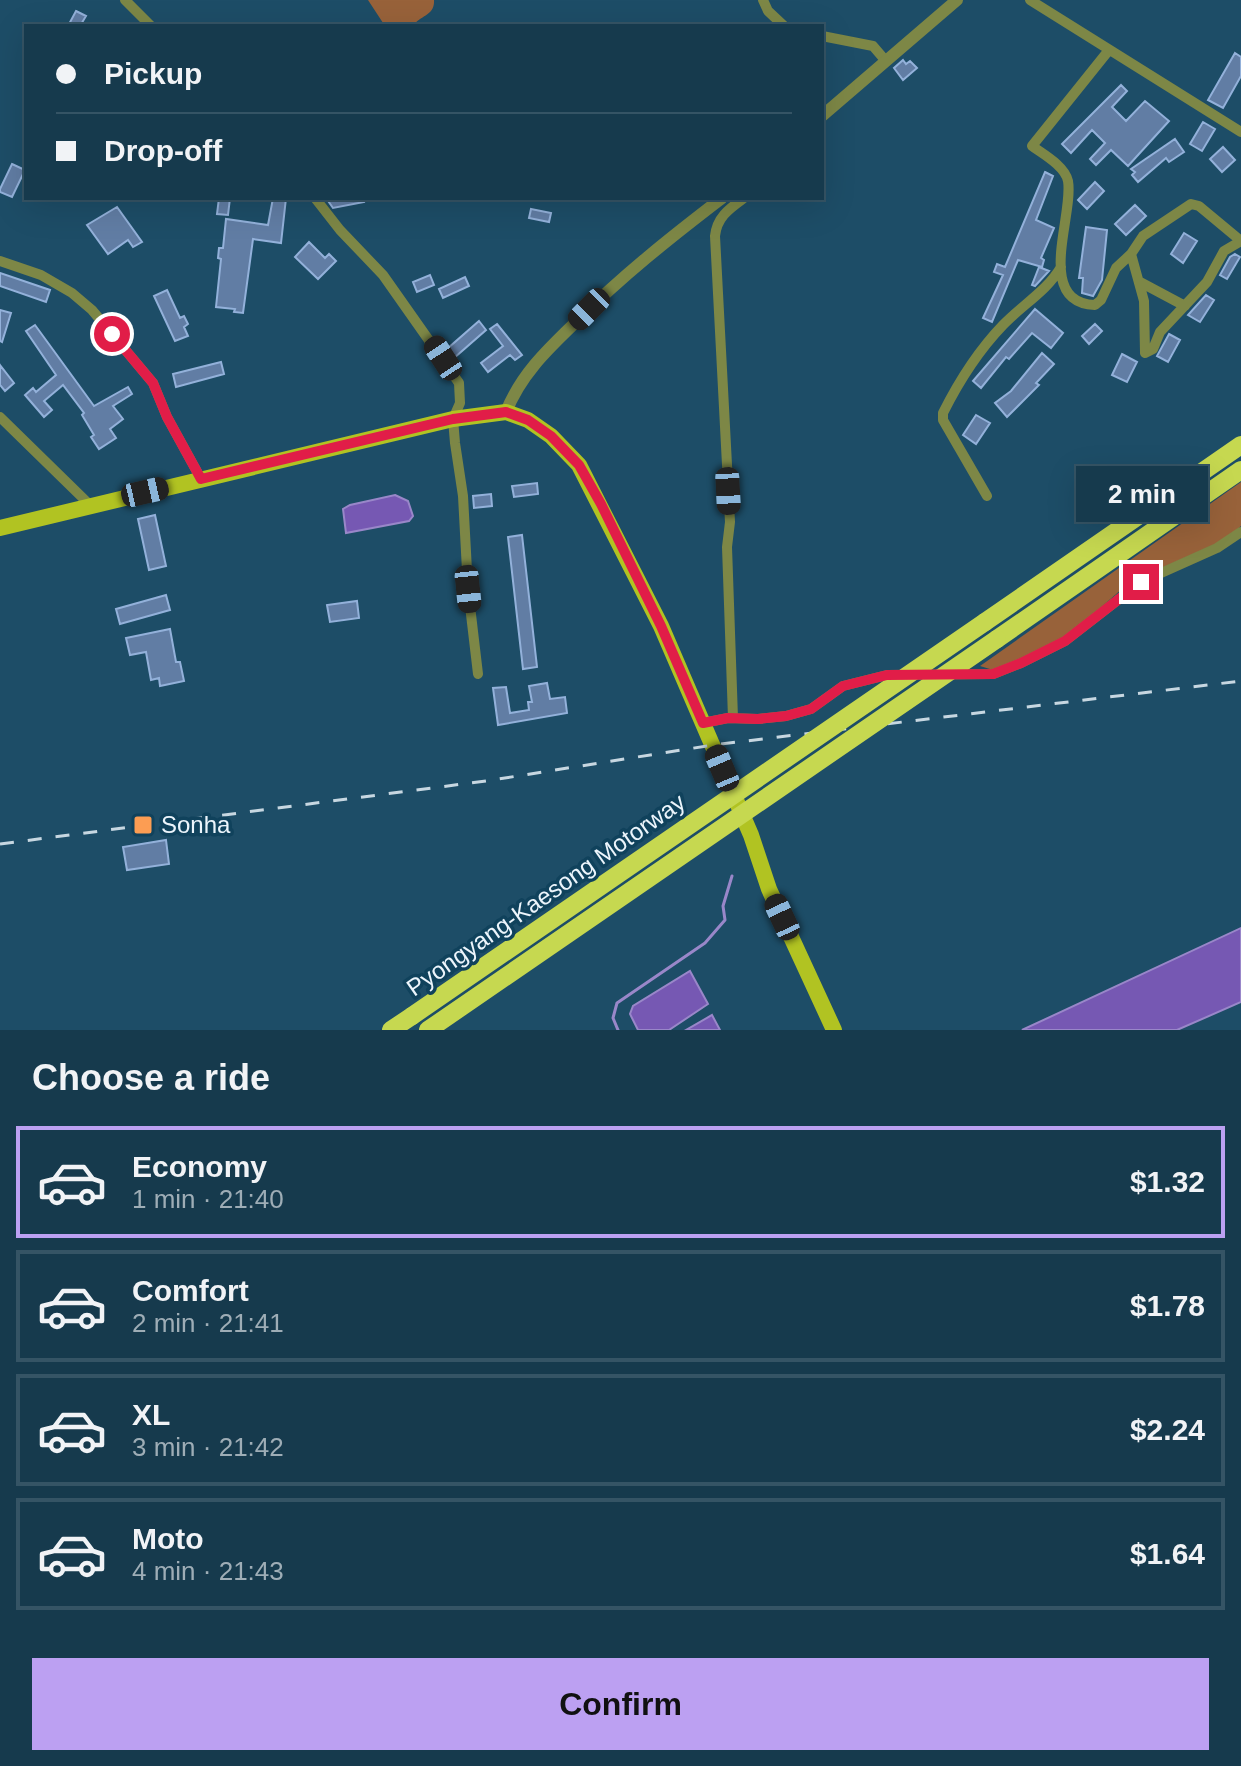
<!DOCTYPE html>
<html lang="en">
<head>
<meta charset="utf-8">
<style>
	body { margin:0; font-family:Helvetica,sans-serif; background:#234557; color:#f1f3f6; height:100vh; display:flex; flex-direction:column; font-size:30px; white-space:nowrap }
	* { box-sizing:border-box; margin:0 }
	p { font-size:26px; color:#9eadb6 }
	.icon { flex:none; width:44px; height:44px; fill:none; stroke:currentColor; stroke-width:2; stroke-linecap:round; stroke-linejoin:round }
	.map { position:relative; height:1030px; overflow:hidden }
	.side { display:flex; flex-direction:column; background:#163a4d; flex:1 }
	.side>* { flex:none }
	.guide { position:absolute; left:24px; top:24px; width:800px; height:176px; border-radius:0px; box-shadow:0 8px 32px #0002,0 0 0 2px #355465; display:grid; align-content:center; height:176px; padding:0 32px; background:#163a4d }
	.end { position:absolute; width:36px; height:36px; margin:-18px; border:10px solid #e11d48; background:#fff; box-shadow:0 0 0 4px #fff }
	.from { border-radius:50% }
	.bubble { position:absolute; height:56px; border-radius:0px; background:#163a4d; box-shadow:0 8px 32px #0002,0 0 0 2px #355465; font-size:26px; font-weight:700; line-height:56px; text-align:center }
	.car { position:absolute; width:24px; height:48px; margin:-24px -12px; border-radius:10px; box-shadow:0 0 6px 2px #0007; background:linear-gradient(#222 24%,#8ab4d8 0 40%,#222 0 76%,#8ab4d8 0 86%,#222 0) }
	.guide b { display:flex; align-items:center; gap:28px; height:76px; font-size:30px }
	.guide b+b { border-top:2px solid #355465 }
	.guide i { width:20px; height:20px; background:#f1f3f6 }
	ul { padding:0; list-style:none }
	li { display:flex; align-items:center; gap:24px; height:112px; margin:0 16px 12px; padding:0 16px; border:4px solid #355465; border-radius:0px }
	li div { flex:1 }
	li b { display:block; font-size:30px }
	li em { font-style:normal; font-weight:700 }
	li.active { border-color:#bca0f2 }
	li>.icon { width:72px; height:72px; stroke-width:1.5 }
	h2 { padding:0 32px; font-size:36px; line-height:96px }
	.cta { display:flex; gap:16px; margin-top:auto; padding:16px 32px }
	.cta a { flex:1; height:92px; border-radius:0px; background:#bca0f2; color:#111; font-size:32px; font-weight:700; line-height:92px; text-align:center }
	.map>svg:first-child { display:block }
	.green { fill:#98623a }
	.water { fill:#7658b3; stroke:#9987c9; stroke-width:2 }
	.lines { fill:none; stroke-linecap:round; stroke-linejoin:round }
	.stream { stroke:#9987c9; stroke-width:3 }
	.building { fill:#617da4; stroke:#93b1da; stroke-width:2 }
	.minor { stroke:#7d8746; stroke-width:10 }
	.tertiary { stroke:#7d8746; stroke-width:12 }
	.primary { stroke:#b1c322; stroke-width:16 }
	.motorway { stroke:#c6d850; stroke-width:18 }
	.rail { stroke:#c7d7e1; stroke-width:3; stroke-dasharray:14 14; stroke-linecap:butt }
	.motorway-bridge { stroke:#c6d850; stroke-width:18 }
	.route { stroke:#e11d48; stroke-width:10 }
	.poi-dot { fill:#fc9d53; stroke:#10425c; stroke-width:3 }
	.labels { text-anchor:middle; stroke-width:7; stroke-linejoin:round; paint-order:stroke }
	.poi-label { font-size:24px; fill:#ecf5fc; stroke:#10425c; text-anchor:start }
	.street-label { font-size:24px; fill:#ecf5fc; stroke:#10425c }
</style>
</head>
<body>
<div class="map">
<svg width="1241" height="1030" viewBox="0 0 1241 1030">
	<rect width="100%" height="100%" fill="#1d4d67"/>
	<path class="green" d="M368 0H434C435 16 420 15 413 26H385Z
		M1241 482V526L1227 539 1130 582 1070 634 1027 657 993 670 980 666Z"/>
	<path class="water" d="M395 495 408 501 413 516 409 521 346 533 343 509 350 505Z
		M1241 928V1002L1177 1030H1022Z
		M690 971 708 1004 669 1030H638L630 1014 633 1006Z
		M712 1015 720 1030H686Z"/>
	<g class="lines">
		<path class="stream" d="M618 1030 613 1018 617 1003 705 943 725 920 723 906 732 876"/>
	</g>
	<path class="building" d="M76 11 86 16 80 26H68Z
		M1235 53 1241 57V76L1223 108 1208 100Z
		M903 60 906 64 910 61 917 68 903 80 894 68Z
		M1121 85 1127 91 1112 107 1126 121 1145 101 1169 121 1128 166 1111 150 1096 165 1090 159 1105 143 1092 130 1071 153 1062 144Z
		M1203 122 1215 129 1202 151 1190 144Z
		M1175 139 1184 152 1169 162 1166 158 1138 182 1132 175 1135 172 1131 169Z
		M1223 147 1235 160 1222 172 1210 159Z
		M12 164 25 170 12 197 0 192V189Z
		M1045 172 1053 176 1036 220 1054 228 1041 258 1044 260 1042 267 1018 260 992 322 983 318 1003 275 994 272 997 264 1005 267Z
		M1095 182 1104 191 1087 209 1078 200Z
		M219 198H230L228 215 217 214Z
		M273 198H286L281 243 253 239 243 313 234 312 235 309 216 307 221 259 218 258 219 248H223L226 219 268 225Z
		M326 198H363L364 202 333 208Z
		M1135 205 1146 216 1126 235 1115 224Z
		M117 207 142 242 133 247 128 240 108 254 87 225Z
		M531 209 551 213 549 222 529 218Z
		M1086 227 1107 230 1102 280 1093 296 1082 293 1083 278H1079Z
		M1184 233 1197 241 1183 263 1171 254Z
		M309 242 325 258 329 254 336 261 318 279 295 257Z
		M1235 254 1240 257 1227 279 1220 275 1230 257Z
		M1039 267 1049 271 1035 286 1032 285Z
		M0 273 50 290 46 302 0 286Z
		M430 275 434 285 417 292 413 282Z
		M465 277 469 286 443 298 439 289Z
		M167 290 180 318 184 316 188 324 184 327 188 336 175 341 154 296Z
		M1206 295 1214 300 1200 322 1188 315Z
		M1035 309 1063 333 1051 348 1032 333 1009 359 1006 357 981 388 973 381Z
		M0 310 11 313 2 342 0 341Z
		M479 321 486 330 454 358 447 349Z
		M497 324 522 355 515 360 510 355 488 372 481 363 503 346 490 329Z
		M1095 324 1102 331 1089 344 1082 336Z
		M35 325 94 406 128 387 132 394 113 406 123 419 110 429 116 438 99 449 91 437 94 435 82 415 84 413 63 385 44 401 52 410 44 417 25 395 33 388 36 392 56 375 26 331Z
		M1169 334 1180 340 1168 362 1157 356Z
		M1042 353 1054 364 1036 383 1039 385 1007 417 995 403 1011 391Z
		M1122 354 1137 362 1127 382 1112 375Z
		M221 362 224 374 176 387 173 374Z
		M0 365 14 383 5 391 0 385Z
		M976 415 990 423 976 444 963 435Z
		M537 483 538 494 514 497 512 486Z
		M491 494 492 506 474 508 473 496Z
		M155 515 166 566 149 570 138 519Z
		M522 535 537 667 523 669 508 537Z
		M166 595 170 610 120 624 116 609Z
		M357 601 359 618 330 622 327 605Z
		M170 629 176 662H180L184 681 160 686 159 678 151 680 146 652 130 655 126 638Z
		M547 683 550 699 565 697 567 713 498 725 493 688 506 687 510 713 529 710 528 702H532L529 686Z
		M166 840 169 864 127 870 123 847Z"/>
	<g class="lines">
		<path class="minor" d="M125 0 151 26
			M763 0 768 11 784 26
			M1030 0 1241 132
			M822 36 873 46 885 60
			M1109 50 1032 146C1043 154 1065 166 1068 181 1074 216 1034 302 1095 305L1101 300 1116 268 1131 254 1143 236 1191 204 1199 206 1241 241 1224 251 1207 282 1160 332 1153 349 1145 353
			M315 198 340 230 383 275 459 383 460 403 453 419 455 443 463 496 468 589 478 674
			M1131 254 1144 301 1145 353
			M0 261 41 275 72 293 92 310 153 383 167 417 201 479
			M1140 282 1185 306
			M0 417 90 505
			M987 496 943 420V413C959 381 978 351 1003 325 1022 305 1047 291 1061 267
			M733 718 727 547 730 522 715 236C717 217 729 209 744 198
			M703 723 728 718 758 719 786 716 811 709 843 686 887 675 993 674 1021 663 1065 641 1141 582 1217 548 1241 532"/>
		<path class="tertiary" d="M822 116 957 0
			M506 412C521 374 548 349 577 321 622 276 671 237 722 198"/>
		<path class="primary" d="M0 528 453 419 506 412 528 420 551 436 579 465 661 626 751 835 769 889 834 1030"/>
		<path class="motorway" d="M985 622 1241 445
			M997 639 1241 470
			M391 1030 412 1016"/>
		<path class="rail" d="M0 844 486 781 713 745 1241 681"/>
		<path class="motorway-bridge" d="M412 1016 985 622
			M428 1030 997 639"/>
	</g>
	<g class="lines">
		<path class="route" d="M112 334 153 383 167 417 201 479 453 419 506 412 528 420 551 436 579 465 601 504 661 626 703 723 728 718 758 719 786 716 811 709 843 686 887 675 993 674 1021 663 1065 641 1141 582"/>
	</g>
	<rect class="poi-dot" x="133" y="815" width="20" height="20" rx="4"/>
	<g class="labels">
		<g class="poi-label">
			<text x="161" y="833">Sonha</text>
		</g>
		<g class="street-label">
			<text transform="translate(546 895) rotate(-35)" y="8">Pyongyang-Kaesong Motorway</text>
		</g>
	</g>
</svg>
<i class="end from" style="left:112px;top:334px"></i>
<i class="end" style="left:1141px;top:582px"></i>
<div class="bubble" style="left:1076px;top:466px;width:132px">2 min</div>
<i class="car" style="left:589px;top:309px;rotate:225deg"></i>
<i class="car" style="left:443px;top:358px;rotate:327deg"></i>
<i class="car" style="left:728px;top:491px;rotate:177deg"></i>
<i class="car" style="left:145px;top:492px;rotate:77deg"></i>
<i class="car" style="left:468px;top:589px;rotate:174deg"></i>
<i class="car" style="left:722px;top:768px;rotate:337deg"></i>
<i class="car" style="left:782px;top:917px;rotate:335deg"></i>
<div class="guide">
<b><i class="from"></i>Pickup</b>
<b><i></i>Drop-off</b>
</div>
</div>
<section class="side">
<h2>Choose a ride</h2>
<ul>
<li class="active"><svg class="icon" aria-label="car" viewBox="0 0 24 24"><path d="M5 17H2v-5l4-1 3-4h7l3 4 3 1v5h-3M9 17h6M6 11h13"/><circle cx="7" cy="17" r="2"/><circle cx="17" cy="17" r="2"/></svg><div><b>Economy</b><p>1 min · 21:40</p></div><em>$1.32</em></li>
<li><svg class="icon" aria-label="car" viewBox="0 0 24 24"><path d="M5 17H2v-5l4-1 3-4h7l3 4 3 1v5h-3M9 17h6M6 11h13"/><circle cx="7" cy="17" r="2"/><circle cx="17" cy="17" r="2"/></svg><div><b>Comfort</b><p>2 min · 21:41</p></div><em>$1.78</em></li>
<li><svg class="icon" aria-label="car" viewBox="0 0 24 24"><path d="M5 17H2v-5l4-1 3-4h7l3 4 3 1v5h-3M9 17h6M6 11h13"/><circle cx="7" cy="17" r="2"/><circle cx="17" cy="17" r="2"/></svg><div><b>XL</b><p>3 min · 21:42</p></div><em>$2.24</em></li>
<li><svg class="icon" aria-label="car" viewBox="0 0 24 24"><path d="M5 17H2v-5l4-1 3-4h7l3 4 3 1v5h-3M9 17h6M6 11h13"/><circle cx="7" cy="17" r="2"/><circle cx="17" cy="17" r="2"/></svg><div><b>Moto</b><p>4 min · 21:43</p></div><em>$1.64</em></li>
</ul>
<div class="cta"><a>Confirm</a></div>
</section>
</body>
</html>
